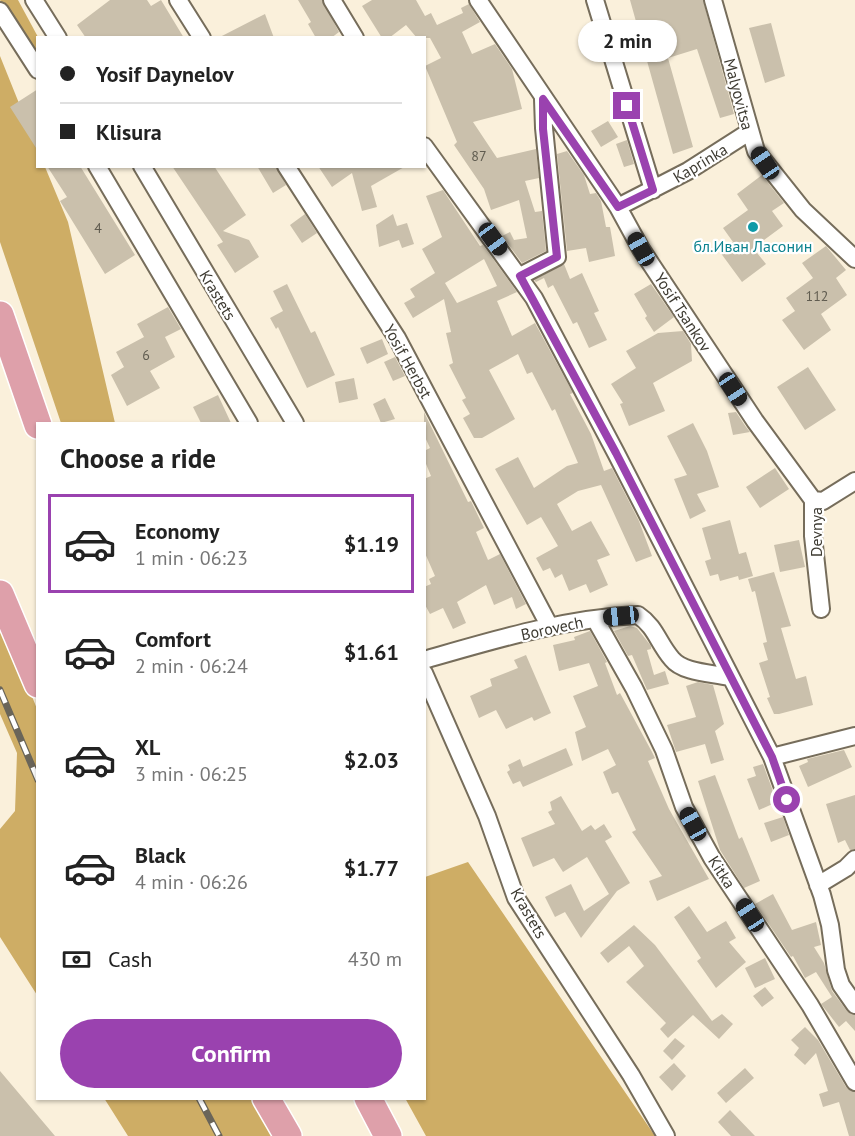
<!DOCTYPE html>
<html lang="en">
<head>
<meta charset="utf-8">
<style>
	body { margin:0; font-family:"PT Sans",sans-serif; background:#f2f2f2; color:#222; height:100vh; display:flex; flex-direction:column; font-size:22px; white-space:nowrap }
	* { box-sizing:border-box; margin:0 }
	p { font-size:20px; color:#767676 }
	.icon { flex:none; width:33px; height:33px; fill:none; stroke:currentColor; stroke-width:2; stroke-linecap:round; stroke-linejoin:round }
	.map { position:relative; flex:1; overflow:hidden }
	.details { position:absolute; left:36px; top:422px; width:390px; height:678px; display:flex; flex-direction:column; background:#fff; border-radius:0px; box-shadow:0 2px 4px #0004 }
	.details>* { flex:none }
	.top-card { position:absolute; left:36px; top:36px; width:390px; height:132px; border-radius:0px; box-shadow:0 2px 4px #0004; display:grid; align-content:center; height:132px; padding:0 24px; background:#fff }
	.end { position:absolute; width:27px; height:27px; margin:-14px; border:8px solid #9a42af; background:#fff; box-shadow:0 0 0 3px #fff }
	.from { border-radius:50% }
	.bubble { position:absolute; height:42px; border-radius:21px; background:#fff; box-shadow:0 2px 4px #0004; font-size:20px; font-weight:800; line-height:42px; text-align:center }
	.car { position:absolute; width:18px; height:36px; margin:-18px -9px; border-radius:8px; box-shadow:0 0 4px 2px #0007; background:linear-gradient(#222 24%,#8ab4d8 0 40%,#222 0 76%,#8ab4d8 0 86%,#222 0) }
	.top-card b { display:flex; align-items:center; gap:21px; height:57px; font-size:22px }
	.top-card b+b { border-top:2px solid #e0e0e0 }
	.top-card i { width:15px; height:15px; background:#222 }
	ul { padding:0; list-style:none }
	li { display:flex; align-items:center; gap:18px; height:99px; margin:0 12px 9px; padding:0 12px; border:3px solid transparent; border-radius:0px }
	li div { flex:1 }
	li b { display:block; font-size:22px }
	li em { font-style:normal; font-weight:800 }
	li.on { border-color:#9a42af }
	li>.icon { width:54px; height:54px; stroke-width:1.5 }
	h2 { padding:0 24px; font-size:27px; line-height:72px }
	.pay { display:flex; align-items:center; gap:15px; height:66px; padding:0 24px; font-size:22px }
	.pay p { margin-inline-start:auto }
	.cta { display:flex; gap:12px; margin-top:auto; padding:12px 24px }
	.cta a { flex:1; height:69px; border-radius:36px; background:#9a42af; color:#fff; font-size:24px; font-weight:800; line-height:69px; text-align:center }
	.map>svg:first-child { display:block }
	.forest { fill:#cead65 }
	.building { fill:#cac0ac; fill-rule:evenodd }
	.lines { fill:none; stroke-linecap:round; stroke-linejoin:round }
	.minor-casing { stroke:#766d5b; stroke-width:20 }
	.trunk-casing { stroke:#fff; stroke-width:30 }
	.minor { stroke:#fff; stroke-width:16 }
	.trunk { stroke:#dea0aa; stroke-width:27 }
	.rail-casing { stroke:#6a6559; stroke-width:7 }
	.rail { stroke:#fff; stroke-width:4.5; stroke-dasharray:14; stroke-linecap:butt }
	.route { stroke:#9a42af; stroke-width:8 }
	.culture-dot { fill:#0f9aa8; stroke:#fff; stroke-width:2 }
	.labels { text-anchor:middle; stroke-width:4.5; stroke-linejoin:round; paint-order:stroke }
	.number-label { font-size:14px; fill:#605c50 }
	.street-label { font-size:16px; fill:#3d3a31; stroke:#fff }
	.culture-label { font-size:16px; fill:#0d838f; stroke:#fff }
</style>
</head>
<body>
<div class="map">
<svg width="855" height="1136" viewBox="0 0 855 1136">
	<rect width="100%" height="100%" fill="#faf0db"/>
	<path class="forest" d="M0 0H18L38 37 37 66Z
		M0 56 37 148 38 166 45 167 68 222 115 423H61L0 242Z
		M0 615 37 709V995L0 937V829L15 811 17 753 0 714Z
		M468 862 655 1136H426L405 1098H424L425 877Z
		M104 1098H256L278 1136H128Z"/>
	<path class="building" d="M110 0H147L151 6 161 0 184 38H86L77 25Z
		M298 0H322L339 32 331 38H316L308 24 311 22Z
		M372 0H416L425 16 431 13 437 25 463 13 461 8 469 4 480 22 462 32 472 54 495 44 512 69 522 109 473 122 497 158 536 149 539 178 525 181 535 212 542 211 546 251 522 263 502 236 510 232 514 240 527 238 519 200 491 210 484 189 454 145 457 142 425 66 441 58 430 38H417L406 25 389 38H382L362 6Z
		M630 0H703L734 114 720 118 697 49 668 58 693 147 673 154Z
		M265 14 274 38H218Z
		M771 23 785 76 765 83 749 28Z
		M38 89V151L10 107Z
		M608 121 618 137 601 147 591 131Z
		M627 140 634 164 624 167 616 144Z
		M567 151 584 175 590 194 596 193 601 201 606 227H610L615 256 589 262 586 248 567 251 557 154Z
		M47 166H80L135 255 105 274 60 201 67 197Z
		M172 166H214L246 215 223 231 249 240 259 257 235 273 217 245 223 242Z
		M257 166H276L286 185 273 193Z
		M318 166H406L371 186 377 207 362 211 352 173 332 187Z
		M762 175 784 203 772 211 783 226 753 248 766 264 742 282 720 252 733 242 723 228 748 210 737 194Z
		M443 190 480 246 483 245 517 292 497 301 512 336 535 323 573 393 570 394 591 434 604 471 612 468 639 521 652 556 636 562 601 485 578 491 557 504 572 531 591 521 610 555 597 560 608 585 590 593 586 584 569 591 562 574 555 578 550 568 543 571 536 558 558 546 541 517 527 525 495 469 518 457 534 488 567 466 578 463 555 409 552 411 532 372 527 374 518 354 489 370 515 419 482 438H474L463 418 470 414 462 400 466 398 449 365 453 363 446 333 451 332 444 299 413 318 404 303 415 297 410 289 435 273 422 249 442 237 426 196ZM484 259 497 286 457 303 445 283Z
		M305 214 317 233 302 243 290 225Z
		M393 214 397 226 407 223 414 244 402 248 399 240 379 247 376 225Z
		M826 246 846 270 836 278 847 295 821 314 831 330 804 350 782 320 795 311 786 298 813 278 802 263Z
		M564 264 570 279 582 273 599 311 594 313 607 340 589 348 577 322 573 324 553 285 548 288 544 278 536 282 534 280Z
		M287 284 311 333 315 331 335 375 307 388 278 327 276 329 270 318 283 311 273 291Z
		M651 284 674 317 654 332 645 318 647 316 634 294Z
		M168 307 181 329 165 337 175 357 150 371 160 388 127 406 111 375 124 367 116 352 144 337 137 324Z
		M683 331 691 344 692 361 653 383 665 411 629 426 620 404 623 403 611 384 636 368 626 351 658 333Z
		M382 339 388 354 367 364 360 348Z
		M395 357 405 376 393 381 384 362Z
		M808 367 836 410 805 430 777 387Z
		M354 378 358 399 339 403 335 382Z
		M218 395 231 423H201L193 407Z
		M385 398 395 419 381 423 373 404Z
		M424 412 468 502 471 501 484 528 476 532 488 560 500 554 526 604 516 609 512 597 494 605 486 585 457 602 466 623 453 629 443 608 430 614 424 603V587L431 584 429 579 435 576 424 551V479L431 476 424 459V451L430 448 424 435Z
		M736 412 746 427 750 432 733 435 728 413Z
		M693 423 707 451 719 487 697 494 706 511 690 519 674 479 687 475 667 436Z
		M775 468 789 489 760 508 746 487Z
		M730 520 739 554 746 552 753 576 739 580 738 576 720 581 718 574 710 576 705 561 711 559 702 528Z
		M799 540 805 567 780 572 774 545Z
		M774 572 791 626 781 628 796 679 806 676 813 705 779 714H774L767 698 770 697 759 663 768 660 763 643 767 642 755 591 752 592 748 579Z
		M630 626 637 628 651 646V649L647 650 654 675 665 671 669 684 647 690 632 655 628 656 614 631Z
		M590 631 607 662 605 663 617 695 620 693 652 752 655 758 648 761 669 809 709 879 657 901 649 881 662 876 632 832 636 830 618 792 612 794 603 772 616 765 608 749 582 761 575 732 586 727 573 696 598 686 589 663 559 671 553 645 575 640 574 637Z
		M526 655 551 713 534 721 532 717 506 729 496 710 479 718 470 696 492 686 490 679 518 668 514 660Z
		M698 682 713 685 724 724 715 731 724 760 711 764 705 744 676 752 667 725 696 717 686 686Z
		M566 748 573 765 523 787 520 781 513 784 507 772 510 770 508 765 520 759 523 767Z
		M844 750 852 767 808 787 799 766 808 762 807 759Z
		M763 764 777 802 759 810 747 779 756 776 753 767Z
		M715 775 739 839 742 837 760 881 744 888 720 850 698 781Z
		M855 795V849L850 850 845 840 838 843 826 804Z
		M561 796 582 831 591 825 595 830 604 824 612 837 605 841 630 883 617 891 581 938 565 912 555 917 545 897 571 884 584 911 609 894 587 857 563 872 554 858 533 867 521 838 555 824 548 812 552 810 550 802Z
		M783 817 789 835 771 842 764 823Z
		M773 894 792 930 816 922 821 945 814 947 824 963 832 991 847 1011 855 1015V1031L846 1021 839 1027 821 1004 832 997 816 972 805 978 793 956 791 957 755 904Z
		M689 906 707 932 726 921 736 938 729 942 746 962 716 988 697 961 701 958 674 917Z
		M634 925 655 945 712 1021 722 1014 733 1024 719 1039 693 1015 668 1038 660 1029 666 1023 626 982 644 966 629 946 608 963 600 953Z
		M765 958 775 979 755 988 745 968Z
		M765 987 774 998 762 1007 753 996Z
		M805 1027 818 1040 846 1087 855 1092V1136H849L839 1102 823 1107 819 1094 828 1091 816 1053 805 1065 794 1055 799 1048 791 1040Z
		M675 1038 685 1046 672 1060 663 1051Z
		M674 1063 686 1076 672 1091 659 1077Z
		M745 1068 754 1078 726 1103 717 1093Z
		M0 1071 55 1136H0Z
		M730 1110 755 1136H731L718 1122Z"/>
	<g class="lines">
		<g class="minor-casing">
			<path id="minor" d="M34 0 58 38
				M178 0 202 38
				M332 0 355 38
				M478 0 618 207 641 249 755 421 813 500
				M595 0 653 190
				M713 0 756 151 803 210 855 259
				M0 11 38 70
				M424 146 534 298 616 453 772 757 822 895 830 925 836 970 841 985 855 1005
				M97 166 249 423
				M142 166 295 423
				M286 166 397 338 550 627
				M618 207 688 171 749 132
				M520 276 557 257 544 128 543 99
				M821 609 813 536V500L823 501 855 481
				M595 619 634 688 664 750 684 807 712 858 810 1005 855 1082
				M424 660C494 640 565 618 638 615 656 627 658 643 672 659 683 673 713 673 729 677
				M424 673 487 816 516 898 631 1075 666 1136
				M772 757 855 736
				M818 885 846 868 855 859"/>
		</g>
		<g class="trunk-casing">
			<path id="trunk" d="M0 315 38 425
				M0 594 38 684
				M266 1098 288 1136
				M368 1098 388 1136"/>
		</g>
		<use href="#minor" class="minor"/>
		<use href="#trunk" class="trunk"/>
		<g class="rail-casing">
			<path id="rail" d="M0 690 38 780
				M199 1098 219 1136"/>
		</g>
		<use href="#rail" class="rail"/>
	</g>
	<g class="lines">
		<path class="route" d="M627 106 653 190 618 207 543 99V129L557 257 520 276 616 453 772 757 787 800"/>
	</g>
	<circle class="culture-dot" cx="753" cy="227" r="6"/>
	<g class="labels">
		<g class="number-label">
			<text x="479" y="161">87</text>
			<text x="98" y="233">4</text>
			<text x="817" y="301">112</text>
			<text x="146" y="360">6</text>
		</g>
		<g class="street-label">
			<text transform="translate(739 94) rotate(75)" y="6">Malyovitsa</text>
			<text transform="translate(700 163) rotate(-31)" y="6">Kaprinka</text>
			<text transform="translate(218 295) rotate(59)" y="6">Krastets</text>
			<text transform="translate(683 312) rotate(57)" y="6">Yosif Tsankov</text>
			<text transform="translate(408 361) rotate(61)" y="6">Yosif Herbst</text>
			<text transform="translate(816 532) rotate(-90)" y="6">Devnya</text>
			<text transform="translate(552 628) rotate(-12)" y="6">Borovech</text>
			<text transform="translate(722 872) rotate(57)" y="6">Kitka</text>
			<text transform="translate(529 913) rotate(60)" y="6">Krastets</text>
		</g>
		<g class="culture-label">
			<text x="753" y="252">бл.Иван Ласонин</text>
		</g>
	</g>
</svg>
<i class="end from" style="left:787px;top:800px"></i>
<i class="end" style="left:627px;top:106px"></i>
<div class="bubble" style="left:578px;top:20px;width:99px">2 min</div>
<i class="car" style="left:765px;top:163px;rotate:326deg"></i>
<i class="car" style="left:493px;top:239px;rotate:144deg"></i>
<i class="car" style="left:641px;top:249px;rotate:331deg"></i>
<i class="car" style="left:733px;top:389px;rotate:147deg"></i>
<i class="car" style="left:621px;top:616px;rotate:264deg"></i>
<i class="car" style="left:693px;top:824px;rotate:331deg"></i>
<i class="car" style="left:750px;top:915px;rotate:327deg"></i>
<div class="top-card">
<b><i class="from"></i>Yosif Daynelov</b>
<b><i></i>Klisura</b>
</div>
<section class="details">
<h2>Choose a ride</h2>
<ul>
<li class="on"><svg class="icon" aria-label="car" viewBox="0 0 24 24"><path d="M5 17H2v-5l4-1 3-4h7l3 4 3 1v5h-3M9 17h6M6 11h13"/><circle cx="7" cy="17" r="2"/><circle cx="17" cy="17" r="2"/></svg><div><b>Economy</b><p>1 min · 06:23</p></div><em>$1.19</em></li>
<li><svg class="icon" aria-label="car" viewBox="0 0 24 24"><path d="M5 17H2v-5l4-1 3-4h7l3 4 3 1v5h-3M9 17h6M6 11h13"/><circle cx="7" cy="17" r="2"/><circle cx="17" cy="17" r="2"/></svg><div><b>Comfort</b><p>2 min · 06:24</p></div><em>$1.61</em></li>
<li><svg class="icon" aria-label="car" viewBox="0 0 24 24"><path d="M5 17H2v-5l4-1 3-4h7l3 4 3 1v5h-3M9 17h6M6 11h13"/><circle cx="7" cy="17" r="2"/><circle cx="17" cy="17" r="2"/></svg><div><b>XL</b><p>3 min · 06:25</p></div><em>$2.03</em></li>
<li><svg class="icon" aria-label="car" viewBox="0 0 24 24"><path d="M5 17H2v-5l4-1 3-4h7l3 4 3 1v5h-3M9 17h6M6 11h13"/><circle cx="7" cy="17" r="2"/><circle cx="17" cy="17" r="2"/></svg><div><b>Black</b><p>4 min · 06:26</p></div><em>$1.77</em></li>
</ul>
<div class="pay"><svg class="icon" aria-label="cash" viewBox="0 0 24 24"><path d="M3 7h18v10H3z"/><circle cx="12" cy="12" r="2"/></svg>Cash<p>430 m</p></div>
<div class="cta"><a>Confirm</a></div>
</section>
</div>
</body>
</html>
